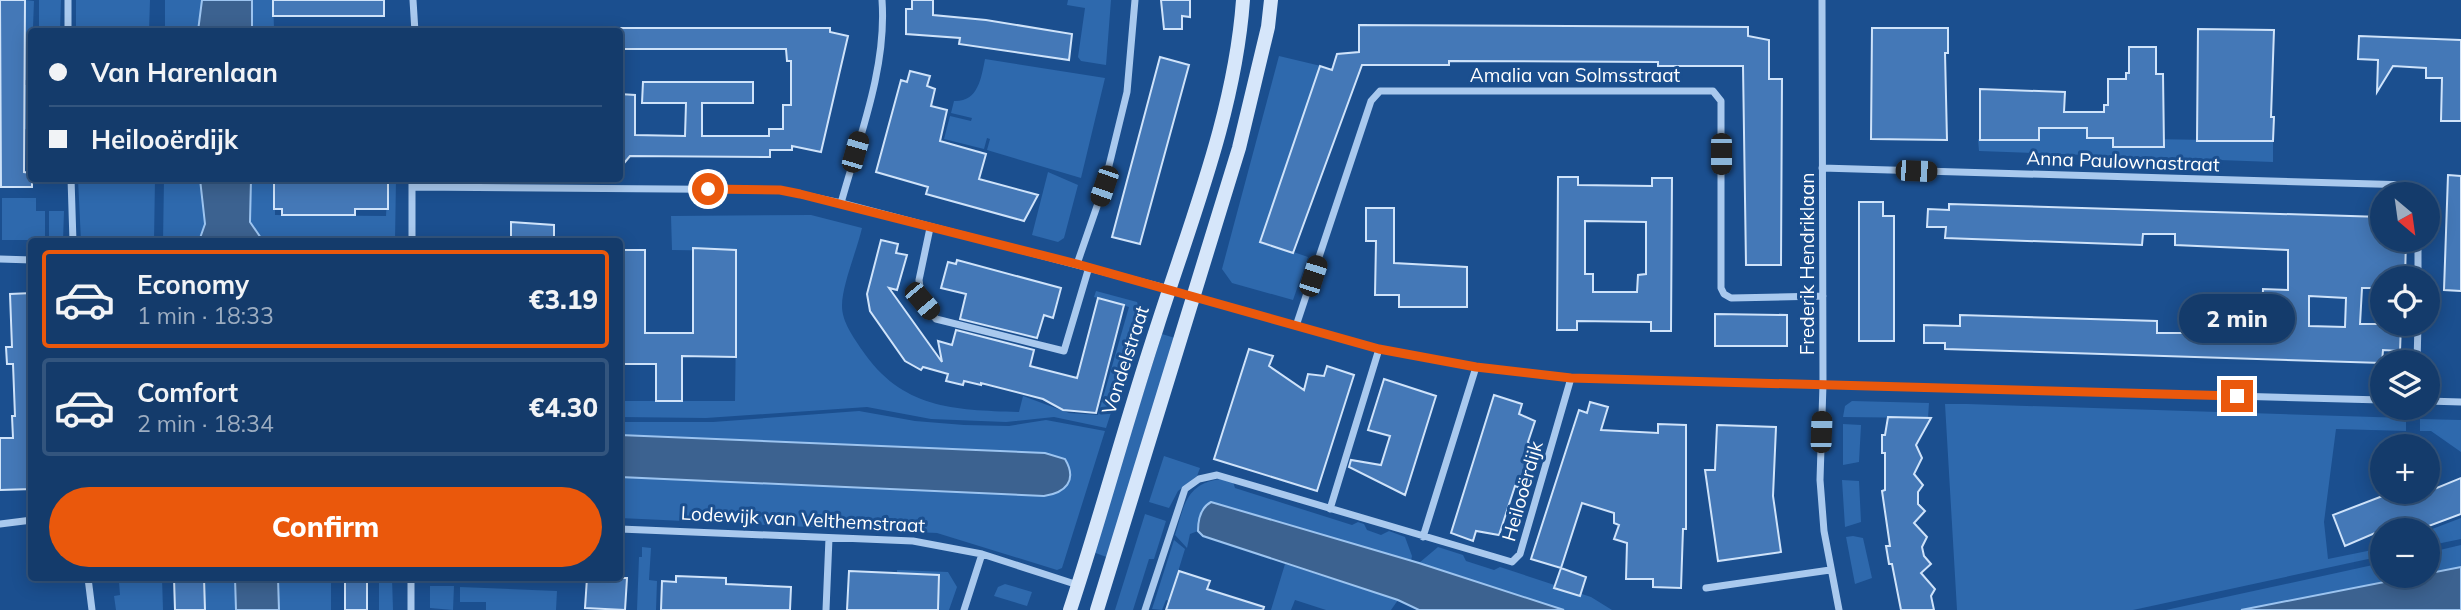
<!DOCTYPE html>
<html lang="en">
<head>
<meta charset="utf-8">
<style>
	body { margin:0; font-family:Mulish,sans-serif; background:#214673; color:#f1f3f6; height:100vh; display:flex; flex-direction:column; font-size:26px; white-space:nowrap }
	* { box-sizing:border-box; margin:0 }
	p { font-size:23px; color:#9dadc1 }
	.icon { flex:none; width:38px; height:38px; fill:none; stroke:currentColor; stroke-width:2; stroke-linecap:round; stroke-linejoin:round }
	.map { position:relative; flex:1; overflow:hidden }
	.sheet { position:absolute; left:28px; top:238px; width:595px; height:343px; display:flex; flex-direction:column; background:#143b6b; border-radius:7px; box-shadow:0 4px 18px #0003,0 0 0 2px #33557e }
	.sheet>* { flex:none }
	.banner { position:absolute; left:28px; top:28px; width:595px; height:154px; border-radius:7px; box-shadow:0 4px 18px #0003,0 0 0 2px #33557e; display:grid; align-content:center; height:154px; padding:0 21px; background:#143b6b }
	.needle { width:46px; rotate:151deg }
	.buttons { position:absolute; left:2370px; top:182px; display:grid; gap:14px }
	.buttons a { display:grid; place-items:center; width:70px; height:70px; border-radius:50%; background:#143b6b; box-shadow:0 4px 18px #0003,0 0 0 2px #33557e; font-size:35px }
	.end { position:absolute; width:32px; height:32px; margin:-16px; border:9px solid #ea580c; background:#fff; box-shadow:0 0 0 4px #fff }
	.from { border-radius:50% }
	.bubble { position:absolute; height:49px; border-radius:24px; background:#143b6b; box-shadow:0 4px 18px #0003,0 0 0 2px #33557e; font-size:23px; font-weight:800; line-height:49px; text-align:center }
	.car { position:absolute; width:21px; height:42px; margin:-21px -10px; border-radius:9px; box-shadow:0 0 5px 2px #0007; background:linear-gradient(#222 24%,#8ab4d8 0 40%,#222 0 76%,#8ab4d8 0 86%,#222 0) }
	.banner b { display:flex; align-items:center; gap:24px; height:66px; font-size:26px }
	.banner b+b { border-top:2px solid #33557e }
	.banner i { width:18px; height:18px; background:#f1f3f6 }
	ul { padding:12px 0 0; list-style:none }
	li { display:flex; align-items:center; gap:21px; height:98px; margin:0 14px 10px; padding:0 7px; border:4px solid #33557e; border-radius:7px }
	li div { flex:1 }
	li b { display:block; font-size:26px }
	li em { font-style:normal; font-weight:800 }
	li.active { border-color:#ea580c }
	li>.icon { width:63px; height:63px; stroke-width:1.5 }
	.button { display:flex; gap:14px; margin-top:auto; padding:14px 21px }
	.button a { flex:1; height:80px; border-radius:42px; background:#ea580c; color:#fff; font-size:28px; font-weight:800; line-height:80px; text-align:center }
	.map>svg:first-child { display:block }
	.green { fill:#2e69ad }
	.water { fill:#3c6290; stroke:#9cc4f0; stroke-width:2 }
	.building { fill:#4478b7; stroke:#cfe3fa; stroke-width:2; fill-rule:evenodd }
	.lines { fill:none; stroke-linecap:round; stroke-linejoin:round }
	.street { stroke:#a9c9ee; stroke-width:7 }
	.secondary { stroke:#d6e6fa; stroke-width:14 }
	.route { stroke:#ea580c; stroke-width:9 }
	.labels { text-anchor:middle; stroke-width:6; stroke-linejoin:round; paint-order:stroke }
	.street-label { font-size:19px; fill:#fff; stroke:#1b4f8f }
</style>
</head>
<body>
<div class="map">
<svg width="2461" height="610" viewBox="0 0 2461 610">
	<rect width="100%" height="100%" fill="#1b4f8f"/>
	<path class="green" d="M25 0 34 1 31 80H24Z
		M39 0H61L60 31H39Z
		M76 0H150L149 31H76Z
		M165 0H202L198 31 165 32Z
		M252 0H273L274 28H269V31L252 32Z
		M1068 0H1111L1106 65 1081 61 1078 57 1085 8 1067 5Z
		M1279 56 1321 66 1261 241 1308 257 1293 300 1232 283 1222 269Z
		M985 59 1105 78 1081 178 987 150 990 139 987 138 984 149 944 139 950 116 971 121 972 118 951 113 954 101C978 102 981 79 985 59Z
		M24 85H31V130L24 129Z
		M2039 127 2086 128 2087 138 2273 141V162L1979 151 1978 139 2038 141Z
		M1048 172 1078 185 1064 238 1058 242 1032 235Z
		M78 179H155L154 241H81Z
		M164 179H200L205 224 199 241 163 242Z
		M251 179H275V215L386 216 388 179H396L395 241H263L250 222Z
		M2 198H36V211H45V240H2Z
		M49 211H64L63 241H49Z
		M811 215 862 228C857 250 842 285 842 306 842 322 854 338 862 350 902 409 954 410 1019 412L1023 396 1069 413 1098 415 1129 307 1094 297 1096 291 1137 302 1142 317 1106 428 1054 417 1006 422 931 419 867 407 706 418 620 417V401H735L737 251 672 250 671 216Z
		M1162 334 1178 339 1109 558 1093 552Z
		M1852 401 1929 403 1928 418 1843 417 1845 406Z
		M1967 404 2406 418V431L2336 429 2324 522 2328 559 2382 548V556L2133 610H1957L1945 404Z
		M859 411 915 421 964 425 1009 426 1046 420 1105 431 1062 568 1057 570 937 533 620 518V477L1044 496 1070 470 1065 459 1045 453 620 435V422H713Z
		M2420 419 2461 420V452L2431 431H2420Z
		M1843 424 1861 425 1859 462 1843 465Z
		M1164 456 1200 468 1197 476 1178 491 1169 508 1149 502Z
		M1220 479 1233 482 1235 488 1352 525 1358 522 1364 524 1367 530 1381 535 1389 531 1405 537 1412 556 1411 561 1211 502 1201 511 1198 531 1190 534 1187 548 1175 535C1184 507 1185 484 1220 479Z
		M1842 480 1859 481 1861 522 1845 527Z
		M1145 514 1166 521 1154 559H1149L1133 610H1115Z
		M2461 518V539L2427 546V531Z
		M1853 536 1863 538 1872 578 1855 584 1846 537Z
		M1174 540 1185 549 1169 601 1166 600 1162 610 1152 609Z
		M2461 545V567L2427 574V553Z
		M642 547 651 548 649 580 657 581 656 610H637L639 557H642Z
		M1438 547 1463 555 1466 561 1494 570 1500 567 1591 597 1612 610H1564L1419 563Z
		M2382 563V576H2417L2241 610H2166Z
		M1285 564 1398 600 1391 610H1326L1295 600 1291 610H1271Z
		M897 570 948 572 957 587 949 610H938L940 575 897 573Z
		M112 578H162L163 610H116L114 596 120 595 119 582H113Z
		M204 578H235L236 610H205Z
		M278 578H331V610H279Z
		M371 578H392L393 610H379V581H371Z
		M1005 584 1032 592 1027 606 994 596 998 587Z
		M430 586H454L453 610 430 608Z
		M460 587 557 591 556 610H486V602H460Z"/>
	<path class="water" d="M202 0H252V31H198Z
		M200 179H251L250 222 263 241H199L205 224Z
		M620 435 1045 453 1065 459C1078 481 1065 493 1044 496L620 477Z
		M1211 502 1419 563 1564 610H1419L1398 600 1203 536 1198 531C1198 520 1200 508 1211 502Z
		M2461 567V610H2241Z
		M235 578H278L279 610H236Z"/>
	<path class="building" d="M0 0H25L24 172 32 173V187H1Z
		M273 0H384V16H273Z
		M912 0H933V15L986 20 1072 34 1069 60 959 44 960 38 906 34V9H912Z
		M1161 0H1190V17L1182 16V29H1164Z
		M1359 25 1748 27V36L1769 40V79H1782L1781 265H1746L1743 66H1658V62L1449 61V65H1362L1293 253 1260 242 1320 66 1332 70 1337 54 1359 52Z
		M620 28H830V32L848 36 821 152 792 146V150H770V157L630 156 620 168V94L635 95V135L685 136 686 103H642L643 82H753V103H702V136H769V129H783V105H791V61H787L786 49H620Z
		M1872 28H1948V53H1945L1947 140 1871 139Z
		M2198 29 2274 30 2271 117H2274L2273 141H2197Z
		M2359 36 2461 40V121H2441L2442 78H2426V68L2393 66 2377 92 2378 60 2358 59Z
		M2129 47H2156V74H2163L2164 147H2113V138H2087V128H2039V140H1980V89L2065 92 2064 112H2104V105H2108V79H2126V73H2129Z
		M1160 57 1189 65 1140 244 1112 237Z
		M910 71 930 76 927 86 935 89 931 106 947 110 940 141 986 154 979 179 1038 195 1024 221 926 194 928 187 876 172 901 80 907 82Z
		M2448 175 2461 176V291L2444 290Z
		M1558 177H1578V185L1652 186V178H1672L1671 331H1651V322L1577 321V330H1557ZM1585 221 1646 222V274L1638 275 1637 292H1593V274H1585Z
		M274 181H388V209H355V215H282V209H274Z
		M1859 202H1883V216H1894V341H1859Z
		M1949 204 2382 217V240H2406L2405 278H2382V288H2362L2360 324H2401L2400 351 2383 350 2382 363 1945 349V343H1924V325L1960 326V315L2157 321V333H2189L2190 322 2262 325 2263 289 2288 290V250L2175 245V234H2143L2142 245 1945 238 1946 227H1927L1928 209 1949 210ZM2309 296 2346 298 2345 327 2309 326Z
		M1366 208H1394V263L1467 267V307H1399V295H1375L1376 241H1366Z
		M511 222 554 225V242H511Z
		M881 240 898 244 896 253 907 255 897 290 889 288 942 362 938 341 952 345 956 330 1034 350 1030 366 1077 378 1098 298 1124 305 1096 413 1063 410 1043 399 981 383V385L964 381 963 385 946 381 948 374 923 367 921 370 905 361 870 311 867 294Z
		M693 248 736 250V357L682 356V401H656V364H620V250H645V333H693Z
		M957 260 1061 288 1053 318 1044 315 1037 338 960 319 966 294 941 288 948 262 956 264Z
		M32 293V489L0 490V438H13L12 416H15L13 364H7L6 347H12L10 294Z
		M1715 314 1787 315V346H1715Z
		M1249 349 1273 356 1269 366 1304 390 1308 374 1324 376 1327 366 1354 375 1317 491 1214 459Z
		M1384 379 1436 396 1405 495 1349 467 1351 460 1381 465 1390 436 1368 430Z
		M1494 395 1522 404 1519 414 1535 421 1528 442 1534 453 1523 489 1515 486 1499 535 1476 531 1473 541 1451 533Z
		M1590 402 1608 407 1601 430 1658 433V424L1686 425V529H1683L1681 588 1653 587V579H1626L1627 543 1614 539 1619 525 1614 523V513L1582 503 1561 568 1531 559 1579 410 1587 413Z
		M1888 417 1931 418 1916 445 1922 458 1914 474 1923 485 1918 492V504L1925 511 1914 523 1927 537 1922 547 1924 556 1931 564 1921 573 1935 589 1931 596 1934 610H1901L1892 564H1889L1886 546H1890L1882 491 1885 490V453H1882V435H1885Z
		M1717 425 1776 427 1773 496 1781 552 1718 561 1705 470H1715Z
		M2461 478V514L2418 530H2382L2345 546 2333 515 2393 492H2427Z
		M1561 568 1586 577 1580 596 1554 588Z
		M849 571 939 575 938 610H847Z
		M1179 571 1210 581 1207 589 1264 607 1263 610H1166Z
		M676 576 726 578V584L791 587 790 610H661L662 581 676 582Z
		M174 578H204L205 610H175Z
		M345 578H367V610H345Z
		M587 578H627L625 610 585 608Z"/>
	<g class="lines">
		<path class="street" d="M68 0V32
			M413 0 415 32
			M1822 0 1823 384 1820 480 1824 531 1839 610
			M1822 168 2410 185 2417 194
			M71 178 73 242
			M412 187 780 190 841 203 1169 289
			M841 203C859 138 887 68 882 0
			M930 228 919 280 922 301 936 319 1064 351 1089 267
			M2418 240V278
			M412 242V178
			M0 259 32 260
			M1077 264 1104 186 1127 92 1135 0
			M1194 297 1379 349 1476 367 1571 378 2382 400
			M1296 326 1371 101 1380 91H1713L1721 101V288L1724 294 1731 298 1823 296
			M2417 362 2418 324
			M2427 401 2461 402
			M1330 509 1379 349
			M0 524 32 520
			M620 529 913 541 982 554 1078 585
			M1423 537 1476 367
			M88 578 92 610
			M1706 588 1830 570
			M411 610V578
			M826 610 829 538
			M964 610 982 554
			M1145 610 1185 489 1199 479 1217 475 1512 562 1520 554 1571 378"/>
		<path class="secondary" d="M1070 610C1101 516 1126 421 1157 327 1191 220 1235 112 1243 0
			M1097 610 1239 148 1268 27 1271 0"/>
	</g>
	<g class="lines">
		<path class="route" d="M708 189 780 190 800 194 1077 264 1379 349 1476 367 1571 378 2237 396"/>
	</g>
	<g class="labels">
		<g class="street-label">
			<text x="1575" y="82">Amalia van Solmsstraat</text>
			<text transform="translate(2123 161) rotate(2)" y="7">Anna Paulownastraat</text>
			<text transform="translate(1807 264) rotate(-90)" y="7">Frederik Hendriklaan</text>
			<text transform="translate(1125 360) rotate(-72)" y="7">Vondelstraat</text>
			<text transform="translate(1522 491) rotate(-74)" y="7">Heilooërdijk</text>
			<text transform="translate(803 519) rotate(3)" y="7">Lodewijk van Velthemstraat</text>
		</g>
	</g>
</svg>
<div class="buttons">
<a><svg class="needle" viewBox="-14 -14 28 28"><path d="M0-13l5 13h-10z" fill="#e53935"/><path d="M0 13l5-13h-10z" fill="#9dadc1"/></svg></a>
<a><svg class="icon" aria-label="locate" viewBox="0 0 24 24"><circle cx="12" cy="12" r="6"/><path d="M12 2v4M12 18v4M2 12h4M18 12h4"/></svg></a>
<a><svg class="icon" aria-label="layers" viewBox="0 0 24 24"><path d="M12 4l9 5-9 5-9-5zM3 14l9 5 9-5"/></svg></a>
<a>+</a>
<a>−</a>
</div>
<i class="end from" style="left:708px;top:189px"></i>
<i class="end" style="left:2237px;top:396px"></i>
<div class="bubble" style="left:2179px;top:294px;width:116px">2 min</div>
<i class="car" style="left:855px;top:152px;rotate:16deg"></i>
<i class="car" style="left:1721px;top:154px;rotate:180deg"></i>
<i class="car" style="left:1916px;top:171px;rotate:92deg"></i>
<i class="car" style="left:1104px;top:186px;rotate:199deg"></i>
<i class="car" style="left:1313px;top:276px;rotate:18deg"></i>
<i class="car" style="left:922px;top:301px;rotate:140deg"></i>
<i class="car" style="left:1821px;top:432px;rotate:2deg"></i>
<div class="banner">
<b><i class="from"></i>Van Harenlaan</b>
<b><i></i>Heilooërdijk</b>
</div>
<section class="sheet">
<ul>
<li class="active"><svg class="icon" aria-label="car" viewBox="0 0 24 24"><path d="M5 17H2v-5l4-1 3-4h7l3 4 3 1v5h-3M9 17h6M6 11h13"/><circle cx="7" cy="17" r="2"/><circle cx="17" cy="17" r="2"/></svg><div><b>Economy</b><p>1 min · 18:33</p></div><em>€3.19</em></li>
<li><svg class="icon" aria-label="car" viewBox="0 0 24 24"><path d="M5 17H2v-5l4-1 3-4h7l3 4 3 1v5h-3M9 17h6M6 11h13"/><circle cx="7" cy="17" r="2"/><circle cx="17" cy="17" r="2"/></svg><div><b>Comfort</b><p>2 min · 18:34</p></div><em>€4.30</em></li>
</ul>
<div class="button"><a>Confirm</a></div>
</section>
</div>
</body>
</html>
